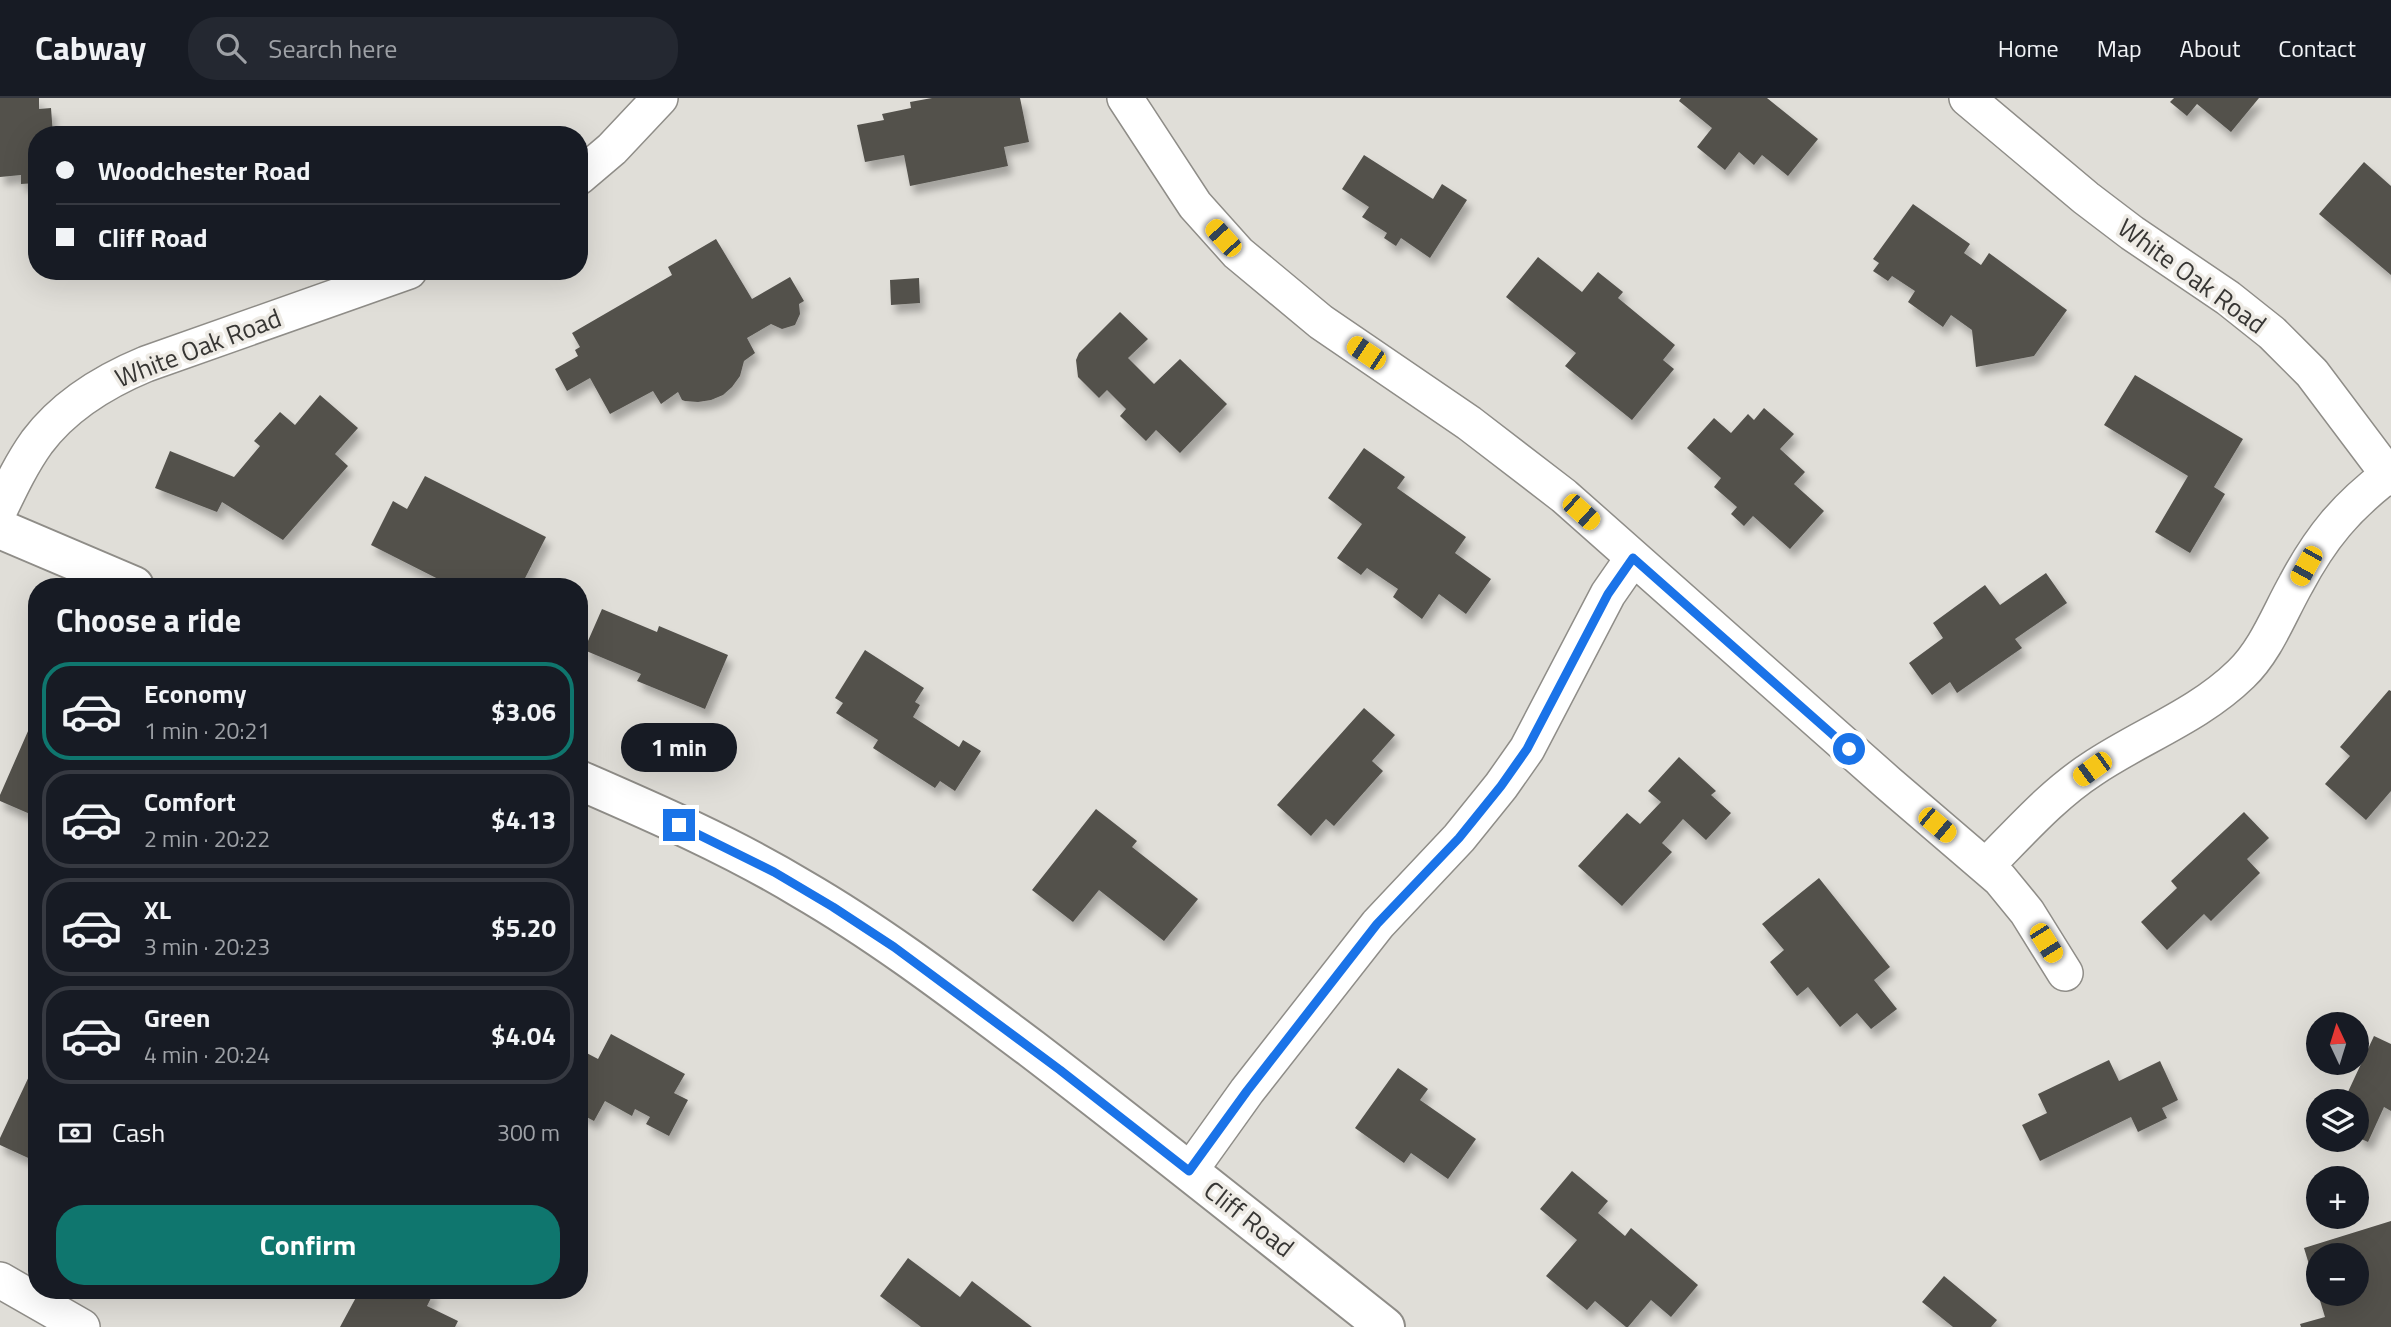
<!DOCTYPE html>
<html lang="en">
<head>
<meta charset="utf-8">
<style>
	body { margin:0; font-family:"Titillium Web",sans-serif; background:#242831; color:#f1f3f6; height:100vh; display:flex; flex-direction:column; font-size:26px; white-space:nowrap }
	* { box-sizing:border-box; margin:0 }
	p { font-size:23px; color:#9ea1a6 }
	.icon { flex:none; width:38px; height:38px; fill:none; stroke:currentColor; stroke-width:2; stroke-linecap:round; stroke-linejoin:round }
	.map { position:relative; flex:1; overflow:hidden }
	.sheet { position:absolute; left:28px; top:480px; width:560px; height:721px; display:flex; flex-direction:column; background:#171b24; border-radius:28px; box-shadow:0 7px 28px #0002 }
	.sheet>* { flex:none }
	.banner { position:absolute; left:28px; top:28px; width:560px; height:154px; border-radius:28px; box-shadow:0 7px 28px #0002; display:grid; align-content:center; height:154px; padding:0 28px; background:#171b24 }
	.needle { width:46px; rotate:356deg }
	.buttons { position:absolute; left:2306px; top:914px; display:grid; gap:14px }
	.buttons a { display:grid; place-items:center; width:63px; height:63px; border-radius:50%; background:#171b24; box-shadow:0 7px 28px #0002; font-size:35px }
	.end { position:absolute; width:32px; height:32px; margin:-16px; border:9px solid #1a73e8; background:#fff; box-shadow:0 0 0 4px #fff }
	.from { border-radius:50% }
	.bubble { position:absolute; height:49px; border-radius:24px; background:#171b24; box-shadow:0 7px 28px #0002; font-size:23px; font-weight:700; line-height:49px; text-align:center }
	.car { position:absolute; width:21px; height:42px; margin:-21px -10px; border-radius:9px; box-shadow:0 0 5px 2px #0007; background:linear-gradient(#f5c518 24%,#345 0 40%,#f5c518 0 76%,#345 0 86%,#f5c518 0) }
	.banner b { display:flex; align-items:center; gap:24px; height:66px; font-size:26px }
	.banner b+b { border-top:2px solid #363941 }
	.banner i { width:18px; height:18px; background:#f1f3f6 }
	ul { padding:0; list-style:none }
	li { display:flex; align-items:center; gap:21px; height:98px; margin:0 14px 10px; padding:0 14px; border:4px solid #363941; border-radius:28px }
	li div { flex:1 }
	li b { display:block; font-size:26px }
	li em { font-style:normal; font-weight:700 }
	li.on { border-color:#0f766e }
	li>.icon { width:63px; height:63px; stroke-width:1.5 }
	h2 { padding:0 28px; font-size:32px; line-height:84px }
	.pay { display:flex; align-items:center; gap:18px; height:77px; padding:0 28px; font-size:26px }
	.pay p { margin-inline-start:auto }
	.primary-button { display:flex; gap:14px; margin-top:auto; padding:14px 28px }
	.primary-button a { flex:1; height:80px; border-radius:28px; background:#0f766e; color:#fff; font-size:28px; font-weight:700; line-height:80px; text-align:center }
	header { display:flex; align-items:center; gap:42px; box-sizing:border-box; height:98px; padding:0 35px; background:#171b24; border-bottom:2px solid #363941 }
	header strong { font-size:33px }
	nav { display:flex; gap:38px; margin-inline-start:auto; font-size:24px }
	.search { width:490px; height:63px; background:#242831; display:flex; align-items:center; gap:18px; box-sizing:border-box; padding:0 24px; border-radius:28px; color:#9ea1a6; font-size:26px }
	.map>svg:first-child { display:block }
	.building { fill:#53514c; fill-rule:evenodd; filter:url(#shadow) }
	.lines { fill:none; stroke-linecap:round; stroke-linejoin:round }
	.street-casing { stroke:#8f8d88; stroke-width:38 }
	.secondary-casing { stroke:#8f8d88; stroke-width:42 }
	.street { stroke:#fff; stroke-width:35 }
	.secondary { stroke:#fff; stroke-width:38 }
	.route { stroke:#1a73e8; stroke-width:9 }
	.labels { text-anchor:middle; stroke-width:7; stroke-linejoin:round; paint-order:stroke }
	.street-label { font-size:26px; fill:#373634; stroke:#eeebe5 }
</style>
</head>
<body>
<header>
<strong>Cabway</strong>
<div class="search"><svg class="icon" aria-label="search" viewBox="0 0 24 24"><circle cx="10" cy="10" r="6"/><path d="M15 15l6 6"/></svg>Search here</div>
<nav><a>Home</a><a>Map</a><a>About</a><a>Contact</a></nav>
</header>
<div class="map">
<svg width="2391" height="1229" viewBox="0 0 2391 1229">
	<defs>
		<filter id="shadow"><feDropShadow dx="4.5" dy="8" stdDeviation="3.5" flood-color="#0004"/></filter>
	</defs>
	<rect width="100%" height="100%" fill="#e0ded8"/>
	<path class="building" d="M0 0H39V11L51 10 53 37H37V85L21 86V77L0 79Z
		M932 0H1020L1029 44 1004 49 1008 68 910 88 904 57 865 64 857 27 884 22 882 16 911 10 910 4Z
		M1681 0H1767L1818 41 1788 78 1762 57 1754 67 1739 54 1725 72 1697 49 1712 30 1679 3Z
		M2174 0H2259L2231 34 2197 6 2187 18 2170 4Z
		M1364 57 1433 101 1442 86 1467 102 1430 160 1401 140 1396 148 1384 140 1387 135 1362 119 1369 109 1342 91Z
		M2364 64 2391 88V177L2319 116Z
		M1913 106 1970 146 1964 155 1981 167 1989 155 2067 212 2034 258 1976 269 1972 232 1951 217 1943 229 1908 204 1915 193 1892 178 1888 183 1873 173 1879 165 1873 161Z
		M716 141 752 201 790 179 804 203 799 206 800 216 795 227 782 231 771 226 747 240 755 255 744 263 740 278 732 289 723 297 711 302 698 304 685 303 682 302 678 294 661 306 653 293 610 316 590 280 567 293 555 271 578 258 575 252 580 249 572 235 672 177 668 169Z
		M1538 159 1582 194 1598 174 1623 194 1618 200 1675 247 1663 262 1674 271 1632 322 1565 268 1576 255 1506 199Z
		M919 180 920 205 891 207 890 182Z
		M1120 214 1148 241 1128 260 1154 286 1180 261 1227 306 1180 355 1156 332 1146 343 1120 318 1126 311 1107 292 1099 300 1078 279 1076 262 1079 255Z
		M2135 277 2243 341 2214 389 2225 396 2190 455 2155 434 2188 378 2104 327Z
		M320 297 358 330 335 356 348 368 283 442 222 404 217 414 155 390 170 353 234 379 260 348 254 343 280 314 295 327Z
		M1764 310 1794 336 1780 351 1805 374 1794 386 1824 413 1790 451 1753 418 1744 428 1731 416 1737 409 1714 389 1721 380 1687 350 1714 320 1731 335 1748 316 1754 322Z
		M1364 350 1405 379 1397 390 1466 439 1455 455 1491 481 1466 516 1439 496 1422 521 1393 499 1398 491 1367 470 1361 477 1337 460 1362 426 1328 400Z
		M425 378 546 439 521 488H452L371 447 393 403 407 411Z
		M2046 475 2067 505 2015 541 2022 550 1957 595 1950 584 1932 597 1909 565 1943 540 1933 525 1985 487 2000 507Z
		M602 511 657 534 659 528 728 557 705 611 637 583 641 576 584 552Z
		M865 552 924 590 915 604 920 607 913 619 959 649 963 642 981 653 955 693 940 683 935 690 873 650 878 642 836 615 843 605 835 600Z
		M2389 592 2391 593V693L2366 722 2325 686 2350 658 2340 649Z
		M1364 610 1395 637 1372 663 1383 673 1334 728 1326 721 1311 738 1277 707Z
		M32 624 37 626V719L0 703V697Z
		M1679 659 1716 693 1711 697 1731 715 1706 742 1683 721 1662 745 1672 754 1622 808 1578 768 1627 715 1640 726 1661 704 1648 693Z
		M1096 711 1137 743 1132 749 1198 801 1164 843 1099 792 1073 824 1032 792Z
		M2244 714 2269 740 2247 761 2260 775 2211 823 2204 816 2167 852 2141 824 2177 790 2171 783Z
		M1819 780 1890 869 1874 882 1897 911 1871 931 1857 915 1840 929 1808 889 1797 898 1770 864 1784 852 1762 826Z
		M611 936 685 976 674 995 688 1002 669 1038 646 1026 650 1019 635 1011 632 1018 605 1003 594 1023 579 1015V951L598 961Z
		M2374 938 2391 946V1013L2384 1009 2368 1044 2357 1039V1003H2353L2354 999 2347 996Z
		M2109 962 2119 983 2160 963 2178 1002 2162 1010 2167 1020 2138 1034 2131 1019 2040 1063 2022 1027 2047 1015 2038 996Z
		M1398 970 1428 991 1420 1002 1476 1041 1448 1081 1411 1055 1404 1065 1355 1030Z
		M32 972 37 974V1064L0 1047V1040Z
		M1572 1073 1608 1103 1598 1115 1625 1138 1631 1130 1698 1187 1671 1219 1651 1202 1628 1229H1626L1595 1203 1587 1212 1546 1178 1577 1142 1540 1111Z
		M2391 1123V1229H2301L2300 1226 2325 1219 2304 1150ZM2319 1157H2357V1195H2319Z
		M908 1160 960 1199 972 1183 1032 1229H921L880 1198Z
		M1944 1178 1997 1222 1991 1229H1953L1922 1204Z
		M360 1192H430L434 1194 427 1208 458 1223 455 1229H340Z"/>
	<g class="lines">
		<g class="street-casing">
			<path id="street" d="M1125 0 1195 107 1238 155 1321 224 1469 325 1564 398 1888 685 2000 781 2027 814 2065 875
				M1967 0 2086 100 2132 135 2228 200 2272 235 2312 275 2391 380
				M579 79 612 51 660 0
				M0 411C11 388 22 365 37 344 64 308 105 283 146 266L409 173
				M1986 768C2020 734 2052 697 2092 671 2141 638 2198 618 2241 576 2266 552 2279 516 2296 486 2321 439 2346 409 2388 377
				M1189 1074 1247 993 1378 826 1459 740 1501 688 1527 651 1608 496 1633 460
				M0 1182 82 1229"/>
		</g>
		<g class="secondary-casing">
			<path id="secondary" d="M0 431 134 488
				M579 682C655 715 731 748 802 791 883 838 957 895 1032 951 1151 1042 1268 1136 1385 1229"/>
		</g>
		<use href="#street" class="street"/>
		<use href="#secondary" class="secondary"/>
	</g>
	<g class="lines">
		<path class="route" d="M679 727 774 774 833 809 894 849 1060 972 1189 1073 1247 993 1377 826 1459 740 1501 688 1527 651 1608 496 1633 460 1849 651"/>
	</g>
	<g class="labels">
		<g class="street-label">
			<text transform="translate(2192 178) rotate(36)" y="9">White Oak Road</text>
			<text transform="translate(198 250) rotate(-21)" y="9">White Oak Road</text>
			<text transform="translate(1249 1121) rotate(38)" y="9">Cliff Road</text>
		</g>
	</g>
</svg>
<div class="buttons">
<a><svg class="needle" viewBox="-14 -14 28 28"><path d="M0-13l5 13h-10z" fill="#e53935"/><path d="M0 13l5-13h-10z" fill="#9ea1a6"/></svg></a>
<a><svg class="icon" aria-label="layers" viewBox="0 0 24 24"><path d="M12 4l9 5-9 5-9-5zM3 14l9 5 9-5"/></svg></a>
<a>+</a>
<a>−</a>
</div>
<i class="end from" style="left:1849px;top:651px"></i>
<i class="end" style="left:679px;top:727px"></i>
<div class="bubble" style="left:621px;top:625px;width:116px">1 min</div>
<i class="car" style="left:1223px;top:140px;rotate:318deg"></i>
<i class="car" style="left:1366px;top:255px;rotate:304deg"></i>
<i class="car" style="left:1581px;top:414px;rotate:132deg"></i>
<i class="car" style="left:2306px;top:468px;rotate:209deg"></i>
<i class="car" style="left:2092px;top:671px;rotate:234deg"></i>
<i class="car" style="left:1937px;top:727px;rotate:130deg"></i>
<i class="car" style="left:2046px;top:845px;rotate:148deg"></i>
<div class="banner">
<b><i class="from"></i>Woodchester Road</b>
<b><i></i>Cliff Road</b>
</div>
<section class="sheet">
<h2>Choose a ride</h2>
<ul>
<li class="on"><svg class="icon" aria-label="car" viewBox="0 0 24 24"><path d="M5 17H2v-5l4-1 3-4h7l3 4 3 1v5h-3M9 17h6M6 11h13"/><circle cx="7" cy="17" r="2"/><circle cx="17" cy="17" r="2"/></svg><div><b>Economy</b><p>1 min · 20:21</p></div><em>$3.06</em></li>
<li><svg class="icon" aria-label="car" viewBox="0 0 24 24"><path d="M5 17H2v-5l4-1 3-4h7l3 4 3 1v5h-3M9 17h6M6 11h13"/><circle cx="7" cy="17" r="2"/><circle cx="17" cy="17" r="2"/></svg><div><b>Comfort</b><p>2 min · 20:22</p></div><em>$4.13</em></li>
<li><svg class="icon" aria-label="car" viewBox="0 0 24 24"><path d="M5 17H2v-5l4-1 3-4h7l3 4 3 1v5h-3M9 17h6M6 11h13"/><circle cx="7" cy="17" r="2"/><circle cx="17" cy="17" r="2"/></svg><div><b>XL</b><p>3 min · 20:23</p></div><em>$5.20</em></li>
<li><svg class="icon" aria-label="car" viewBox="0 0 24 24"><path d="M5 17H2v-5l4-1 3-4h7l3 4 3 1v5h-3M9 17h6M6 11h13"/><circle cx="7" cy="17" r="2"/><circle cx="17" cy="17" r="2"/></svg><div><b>Green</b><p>4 min · 20:24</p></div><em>$4.04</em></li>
</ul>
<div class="pay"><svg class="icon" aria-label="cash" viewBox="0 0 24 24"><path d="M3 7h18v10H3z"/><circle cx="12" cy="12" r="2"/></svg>Cash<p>300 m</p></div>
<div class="primary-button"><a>Confirm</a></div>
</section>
</div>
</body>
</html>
